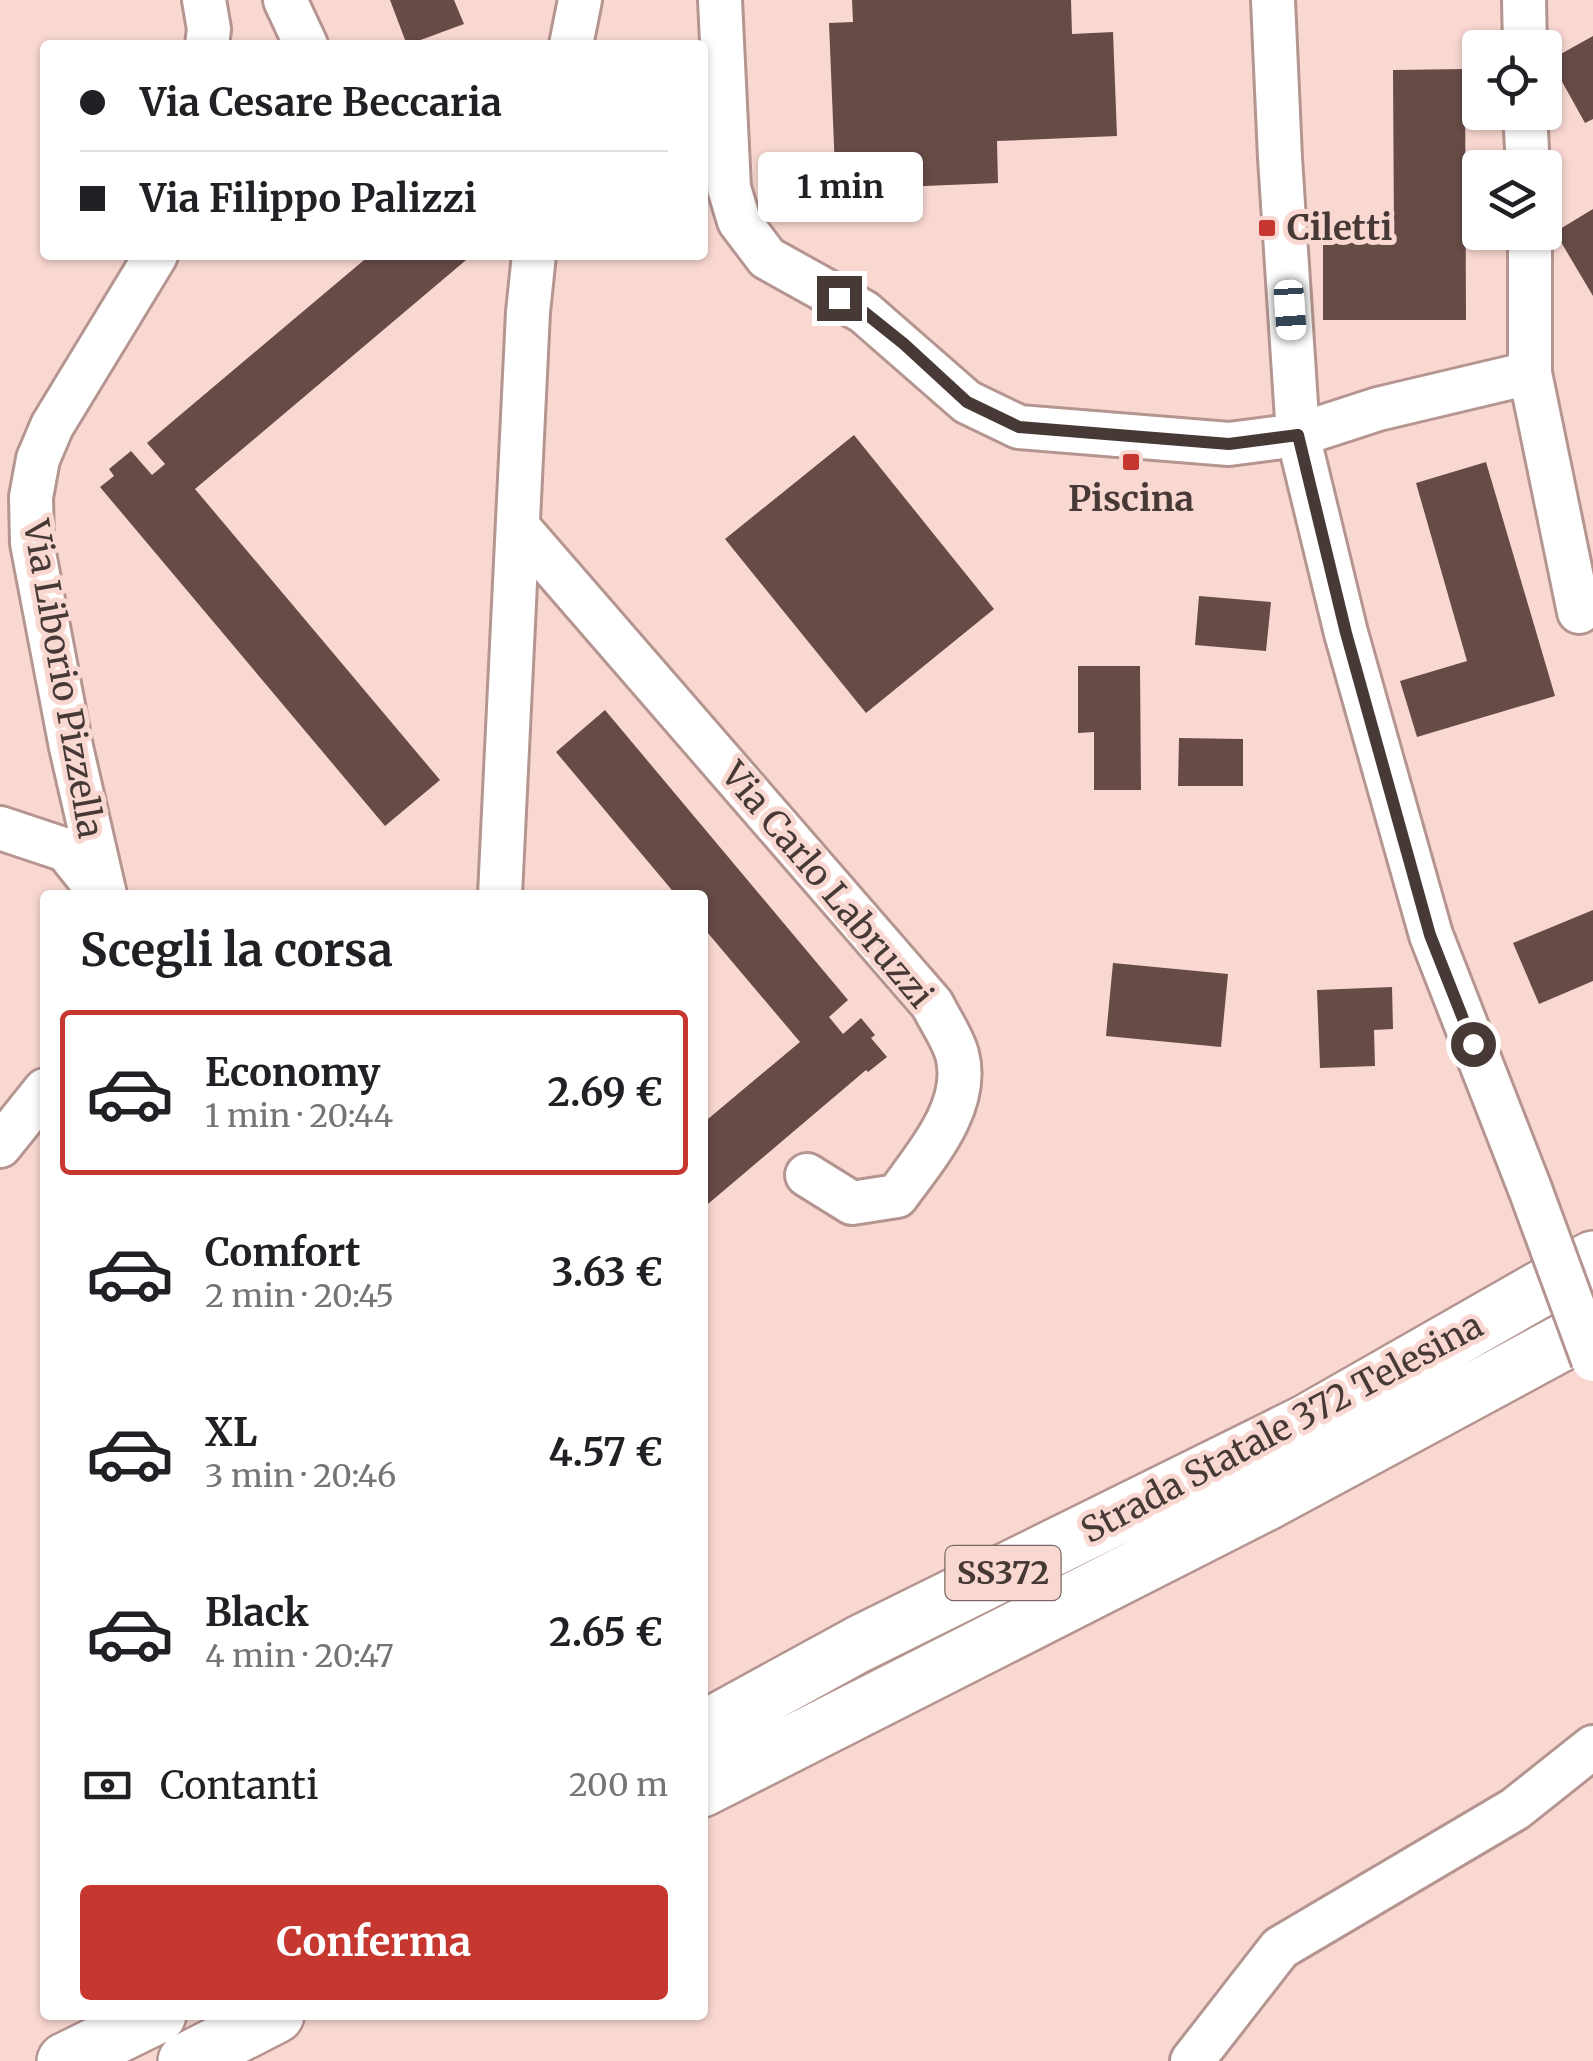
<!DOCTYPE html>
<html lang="it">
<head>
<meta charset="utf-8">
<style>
	body { margin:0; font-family:Merriweather,serif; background:#f2f2f2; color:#202124; height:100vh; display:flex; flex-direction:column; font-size:38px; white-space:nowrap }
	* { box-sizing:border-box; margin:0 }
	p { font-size:32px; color:#757577 }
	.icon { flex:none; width:55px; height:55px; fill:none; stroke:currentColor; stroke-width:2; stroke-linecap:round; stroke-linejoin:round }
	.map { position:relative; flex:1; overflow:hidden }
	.side { position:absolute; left:40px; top:890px; width:668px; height:1130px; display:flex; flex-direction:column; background:#fff; border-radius:10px; box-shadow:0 2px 8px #0004 }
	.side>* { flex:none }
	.hud { position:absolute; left:40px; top:40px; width:668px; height:220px; border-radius:10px; box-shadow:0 2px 8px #0004; display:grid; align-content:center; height:220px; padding:0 40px; background:#fff }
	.controls { position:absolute; left:1462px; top:30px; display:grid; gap:20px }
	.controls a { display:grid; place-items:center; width:100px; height:100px; border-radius:10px; background:#fff; box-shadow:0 2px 8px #0004; font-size:50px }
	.end { position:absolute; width:45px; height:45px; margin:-22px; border:12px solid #463936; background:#fff; box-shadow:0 0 0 5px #fff }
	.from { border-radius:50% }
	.bubble { position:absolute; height:70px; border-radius:10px; background:#fff; box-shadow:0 2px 8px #0004; font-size:32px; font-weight:700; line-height:70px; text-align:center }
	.car { position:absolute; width:30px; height:60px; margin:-30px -15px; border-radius:12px; box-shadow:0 0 8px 2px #0007; background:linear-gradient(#fff 24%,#345 0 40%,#fff 0 76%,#345 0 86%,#fff 0) }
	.hud b { display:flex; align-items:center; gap:35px; height:95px; font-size:38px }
	.hud b+b { border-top:2px solid #e0e0e0 }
	.hud i { width:25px; height:25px; background:#202124 }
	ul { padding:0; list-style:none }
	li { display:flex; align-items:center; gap:30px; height:165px; margin:0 20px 15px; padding:0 20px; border:5px solid transparent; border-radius:10px }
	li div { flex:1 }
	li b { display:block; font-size:38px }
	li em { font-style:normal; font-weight:700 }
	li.selected { border-color:#c6382f }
	li>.icon { width:90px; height:90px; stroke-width:1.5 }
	h2 { padding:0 40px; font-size:45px; line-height:120px }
	.pay { display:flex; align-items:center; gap:25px; height:110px; padding:0 40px; font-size:38px }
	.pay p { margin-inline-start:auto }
	.button { display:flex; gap:20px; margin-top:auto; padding:20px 40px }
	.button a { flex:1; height:115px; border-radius:10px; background:#c6382f; color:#fff; font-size:40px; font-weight:700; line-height:115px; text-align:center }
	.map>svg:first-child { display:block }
	.building { fill:#674b47 }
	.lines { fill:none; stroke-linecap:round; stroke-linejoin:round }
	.street-casing { stroke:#b59590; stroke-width:48 }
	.highway-casing { stroke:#b59590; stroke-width:60 }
	.street { stroke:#fff; stroke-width:42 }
	.highway { stroke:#fff; stroke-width:55 }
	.street-bridge-casing { stroke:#b59590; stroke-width:48; stroke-linecap:butt }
	.street-bridge { stroke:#fff; stroke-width:42 }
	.route { stroke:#463936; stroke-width:12 }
	.poi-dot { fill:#c6382f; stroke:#fad8d2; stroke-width:4 }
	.labels { text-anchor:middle; stroke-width:10; stroke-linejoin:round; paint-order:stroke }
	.shield { fill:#fad8d2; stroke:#7c6965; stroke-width:2.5 }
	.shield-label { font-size:32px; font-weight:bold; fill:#463936 }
	.poi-label { font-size:35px; font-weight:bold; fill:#463936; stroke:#fad8d2; text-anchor:start }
	.street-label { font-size:35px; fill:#463936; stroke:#fad8d2 }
</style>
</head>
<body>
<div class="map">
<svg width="1593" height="2061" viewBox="0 0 1593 2061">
	<rect width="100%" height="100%" fill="#fad8d2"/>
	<path class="building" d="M390 0H454L464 24 407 45Z
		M852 0H1071L1072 34 1113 32 1117 136 997 141 998 183 899 187 898 167 835 170 829 23 853 22Z
		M1593 36V119L1585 123 1550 60Z
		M1465 69 1466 320H1323V235H1394L1393 70Z
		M1593 209V296L1555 232Z
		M370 255H472L195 489 440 780 385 826 100 487 114 476 109 469 131 451 152 475 165 464 147 443Z
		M854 435 994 609 866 713 725 539Z
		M1486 462 1555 696 1417 737 1400 681 1467 661 1416 483Z
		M1199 596 1271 602 1266 651 1195 645Z
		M1078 666H1140L1141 790H1094V732L1078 733Z
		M605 710 848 1000 829 1017 843 1034 861 1018 875 1035 871 1038 887 1057 868 1072 866 1070 702 1209V1124L800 1042 702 926V895H676L556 752Z
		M1179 738 1243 739V786H1178Z
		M1593 910V981L1539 1004 1513 943Z
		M1113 963 1228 974 1221 1047 1106 1036Z
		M1392 987 1393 1029 1374 1030 1375 1066 1320 1068 1317 990Z"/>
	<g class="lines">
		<g class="street-casing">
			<path id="street" d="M204 0 209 29 207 45
				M285 0 306 45
				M720 0 729 188 739 221 767 258 864 312 967 402 1019 427 1229 444 1298 435 1378 409 1530 373V232
				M1273 0 1280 158 1298 435 1346 633 1431 935 1530 1189
				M1524 0 1525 48
				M571 45 580 0
				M1525 112 1528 168
				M1530 373 1579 612
				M519 528 932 1004C940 1020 952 1037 957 1054 971 1106 925 1157 897 1196L852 1203 807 1175
				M0 828 66 850 102 895
				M105 895 71 747 32 543 31 497 38 459 52 426 156 255
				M500 895 528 312 534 255
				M0 1146 45 1090
				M1192 2061 1280 1948 1515 1809 1593 1747"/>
		</g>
		<g class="highway-casing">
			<path id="highway" d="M702 1730 859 1644 1306 1423 1593 1259
				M702 1789 1265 1503 1593 1326
				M65 2061 158 2015
				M186 2061 276 2015"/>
		</g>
		<use href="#street" class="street"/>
		<use href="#highway" class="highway"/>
		<g class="street-bridge-casing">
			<path id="street-bridge" d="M1530 1189 1593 1360"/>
		</g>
		<use href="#street-bridge" class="street-bridge"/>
	</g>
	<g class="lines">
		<path class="route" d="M839 298 864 312 904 344 967 402 1019 427 1229 444 1298 435 1346 633 1430 935 1473 1044"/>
	</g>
	<g class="poi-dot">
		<rect x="1257" y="218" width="20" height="20" rx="5"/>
		<rect x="1121" y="452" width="20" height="20" rx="5"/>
	</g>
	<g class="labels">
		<rect class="shield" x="945.5" y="1546" width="115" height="54" rx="8"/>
		<g class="shield-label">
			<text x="1003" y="1584">SS372</text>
		</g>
		<g class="poi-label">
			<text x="1287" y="240">Ciletti</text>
			<text x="1131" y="511" text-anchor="middle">Piscina</text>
		</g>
		<g class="street-label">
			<text transform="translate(63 679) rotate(80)" y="12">Via Liborio Pizzella</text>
			<text transform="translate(827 885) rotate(50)" y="12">Via Carlo Labruzzi</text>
			<text transform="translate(1282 1428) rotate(-28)" y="12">Strada Statale 372 Telesina</text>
		</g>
	</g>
</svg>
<div class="controls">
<a><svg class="icon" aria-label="locate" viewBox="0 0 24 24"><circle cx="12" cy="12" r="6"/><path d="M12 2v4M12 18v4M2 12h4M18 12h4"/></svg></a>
<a><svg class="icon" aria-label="layers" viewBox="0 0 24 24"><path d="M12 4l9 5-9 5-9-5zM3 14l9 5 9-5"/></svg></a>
</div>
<i class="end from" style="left:1473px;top:1044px"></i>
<i class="end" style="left:839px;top:298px"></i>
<div class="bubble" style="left:758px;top:152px;width:165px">1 min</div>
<i class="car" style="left:1290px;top:310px;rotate:176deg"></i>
<div class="hud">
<b><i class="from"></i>Via Cesare Beccaria</b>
<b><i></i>Via Filippo Palizzi</b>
</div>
<section class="side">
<h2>Scegli la corsa</h2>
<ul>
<li class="selected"><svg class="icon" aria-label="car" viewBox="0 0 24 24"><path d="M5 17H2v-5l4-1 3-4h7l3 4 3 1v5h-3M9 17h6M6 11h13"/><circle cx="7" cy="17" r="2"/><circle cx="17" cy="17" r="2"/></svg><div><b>Economy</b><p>1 min · 20:44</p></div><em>2.69 €</em></li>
<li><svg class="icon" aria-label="car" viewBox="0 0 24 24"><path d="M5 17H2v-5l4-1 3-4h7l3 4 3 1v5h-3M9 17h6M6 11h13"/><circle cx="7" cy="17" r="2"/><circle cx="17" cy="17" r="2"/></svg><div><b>Comfort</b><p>2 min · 20:45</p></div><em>3.63 €</em></li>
<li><svg class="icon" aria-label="car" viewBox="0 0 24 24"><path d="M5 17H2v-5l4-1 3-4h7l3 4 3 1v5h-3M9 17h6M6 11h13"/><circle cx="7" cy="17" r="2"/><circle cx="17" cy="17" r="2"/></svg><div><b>XL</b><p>3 min · 20:46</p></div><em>4.57 €</em></li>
<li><svg class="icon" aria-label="car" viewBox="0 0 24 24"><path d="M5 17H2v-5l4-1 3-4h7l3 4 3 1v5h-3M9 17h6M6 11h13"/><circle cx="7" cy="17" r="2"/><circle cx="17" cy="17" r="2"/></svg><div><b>Black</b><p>4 min · 20:47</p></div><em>2.65 €</em></li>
</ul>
<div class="pay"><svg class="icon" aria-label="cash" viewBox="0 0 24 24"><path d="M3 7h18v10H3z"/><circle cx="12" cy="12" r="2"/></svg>Contanti<p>200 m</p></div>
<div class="button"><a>Conferma</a></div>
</section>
</div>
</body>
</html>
